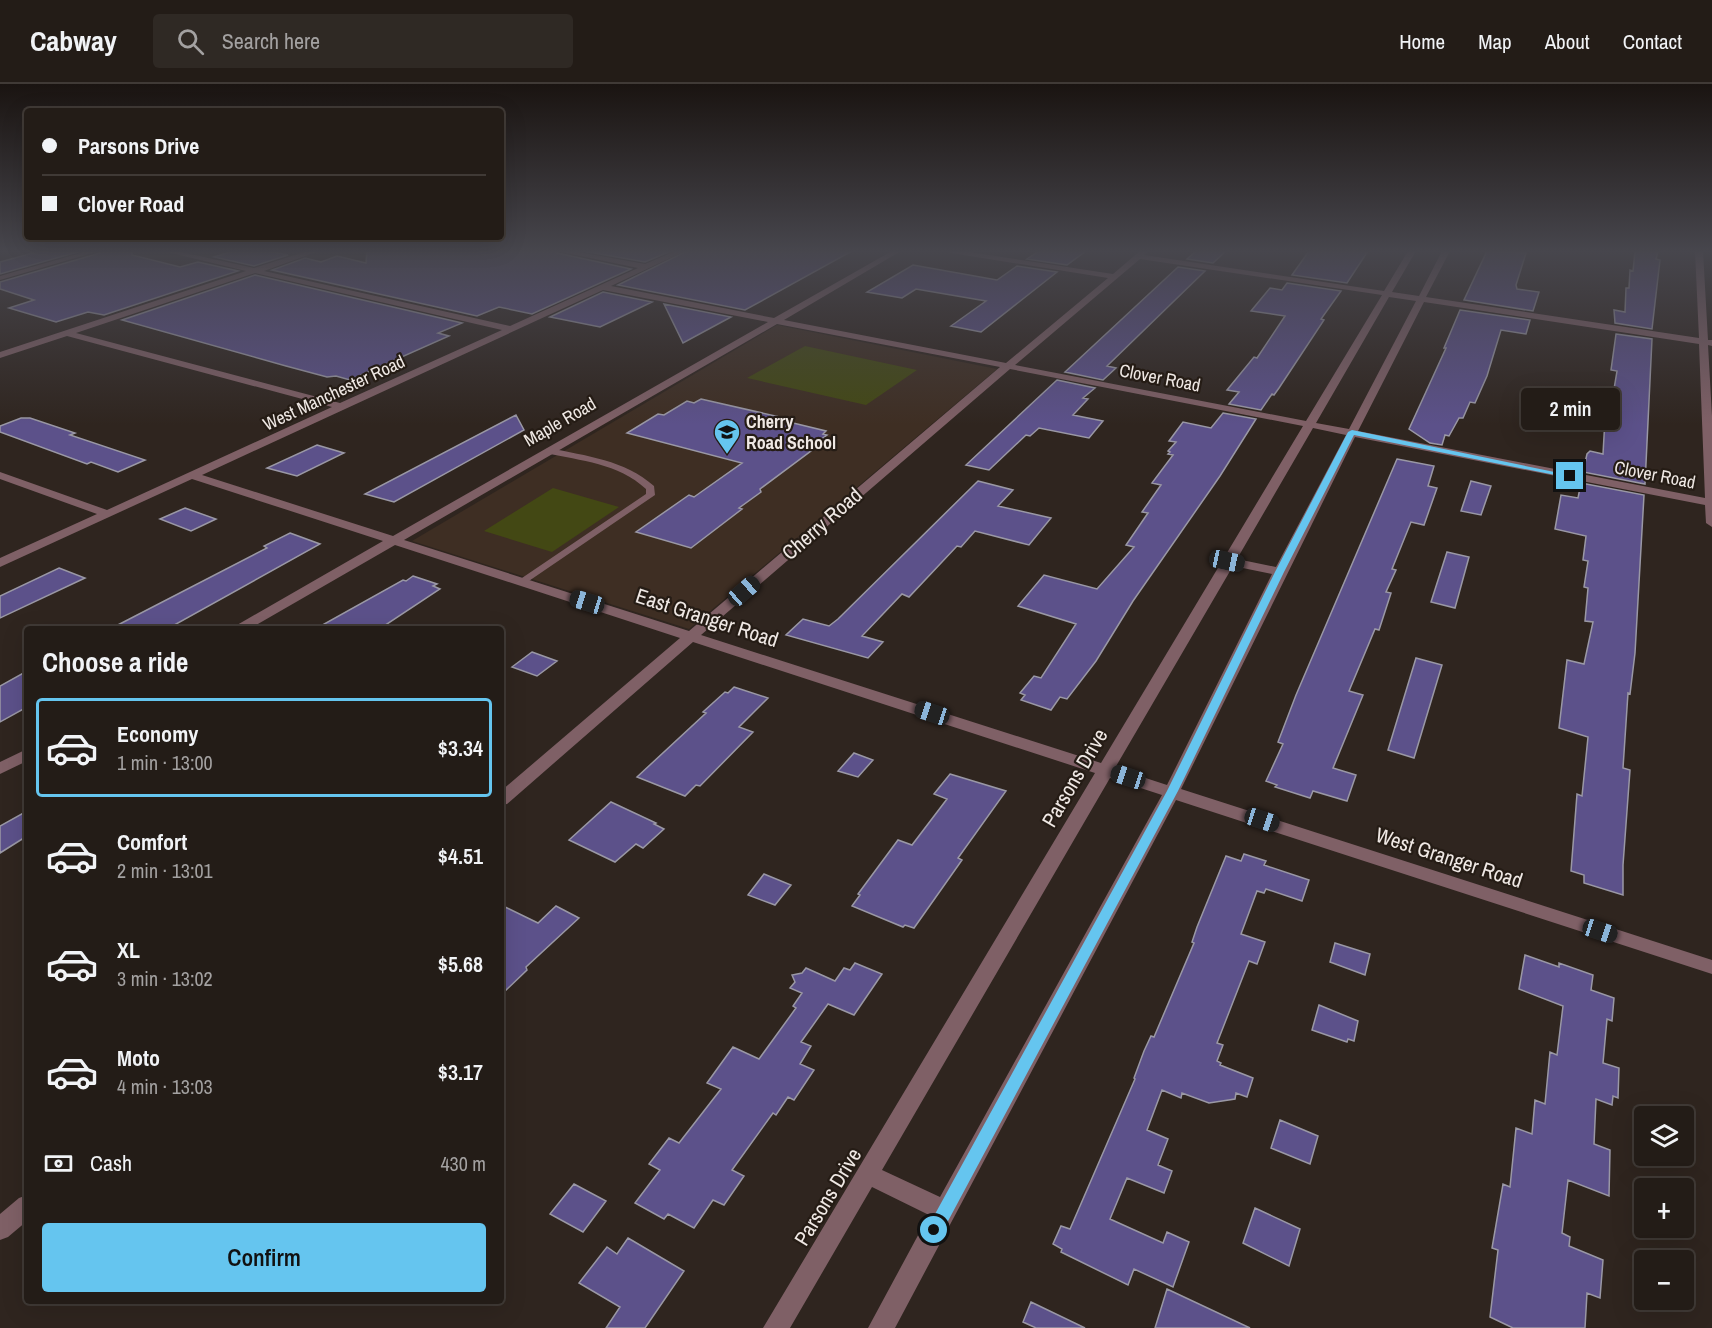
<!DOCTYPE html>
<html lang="en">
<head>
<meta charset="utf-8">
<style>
	body { margin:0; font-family:"Archivo Narrow",sans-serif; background:#2f2924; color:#f1f3f6; height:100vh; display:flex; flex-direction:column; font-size:22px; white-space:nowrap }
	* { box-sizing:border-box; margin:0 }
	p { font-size:20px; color:#a3a1a1 }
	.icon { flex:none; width:33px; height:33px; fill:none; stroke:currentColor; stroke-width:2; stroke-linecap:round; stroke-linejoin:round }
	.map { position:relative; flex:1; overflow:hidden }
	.details { position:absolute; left:24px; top:542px; width:480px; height:678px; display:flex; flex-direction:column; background:#231c17; border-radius:6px; box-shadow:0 6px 24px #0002,0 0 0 2px #403a36 }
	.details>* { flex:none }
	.hud { position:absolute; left:24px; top:24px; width:480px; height:132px; border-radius:6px; box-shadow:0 6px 24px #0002,0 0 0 2px #403a36; display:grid; align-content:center; height:132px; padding:0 18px; background:#231c17 }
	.buttons { position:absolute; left:1634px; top:1022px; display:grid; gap:12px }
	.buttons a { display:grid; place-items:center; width:60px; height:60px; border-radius:6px; background:#231c17; box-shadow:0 6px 24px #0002,0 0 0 2px #403a36; font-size:30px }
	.end { position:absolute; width:27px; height:27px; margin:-14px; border:8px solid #65c5ef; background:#111; box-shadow:0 0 0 3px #111 }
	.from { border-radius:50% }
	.bubble { position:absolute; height:42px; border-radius:6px; background:#231c17; box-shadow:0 6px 24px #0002,0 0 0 2px #403a36; font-size:20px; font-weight:600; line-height:42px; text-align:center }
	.car { position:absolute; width:18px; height:36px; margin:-18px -9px; border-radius:8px; box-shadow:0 0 4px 2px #0007; background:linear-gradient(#222 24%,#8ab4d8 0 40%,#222 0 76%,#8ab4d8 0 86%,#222 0) }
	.hud b { display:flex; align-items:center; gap:21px; height:57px; font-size:22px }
	.hud b+b { border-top:2px solid #403a36 }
	.hud i { width:15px; height:15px; background:#f1f3f6 }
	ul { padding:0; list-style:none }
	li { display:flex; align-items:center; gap:18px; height:99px; margin:0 12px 9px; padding:0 6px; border:3px solid transparent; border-radius:6px }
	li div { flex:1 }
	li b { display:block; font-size:22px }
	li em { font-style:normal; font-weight:600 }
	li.selected { border-color:#65c5ef }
	li>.icon { width:54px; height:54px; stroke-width:1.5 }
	h2 { padding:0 18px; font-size:27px; line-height:72px }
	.pay { display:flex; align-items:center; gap:15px; height:66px; padding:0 18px; font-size:22px }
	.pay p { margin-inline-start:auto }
	.primary-button { display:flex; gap:12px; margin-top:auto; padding:12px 18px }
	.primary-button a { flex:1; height:69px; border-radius:6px; background:#65c5ef; color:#111; font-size:24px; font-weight:600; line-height:69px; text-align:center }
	header { display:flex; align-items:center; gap:36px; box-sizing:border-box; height:84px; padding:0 30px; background:#231c17; border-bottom:2px solid #403a36 }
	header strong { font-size:28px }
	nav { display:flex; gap:33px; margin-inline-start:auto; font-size:21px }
	.search { width:420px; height:54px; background:#2f2924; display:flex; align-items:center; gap:15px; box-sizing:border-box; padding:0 21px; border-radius:6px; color:#a3a1a1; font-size:22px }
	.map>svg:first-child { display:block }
	.built { fill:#3e2e23 }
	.green { fill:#434814 }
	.building { fill:#5c518a; stroke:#9a98a5; stroke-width:1.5 }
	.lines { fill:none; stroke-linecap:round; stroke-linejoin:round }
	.service { fill:#7f6066; fill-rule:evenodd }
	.minor { fill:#7f6066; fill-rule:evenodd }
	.route { fill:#65c5ef }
	.labels { text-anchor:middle; stroke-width:4.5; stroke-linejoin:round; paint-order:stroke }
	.far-street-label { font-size:18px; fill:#efe8e4; stroke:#251c15 }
	.far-poi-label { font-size:18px; font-weight:bold; fill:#efe8e4; stroke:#251c15; text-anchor:start }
	.street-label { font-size:21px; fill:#efe8e4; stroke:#251c15 }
</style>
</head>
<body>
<header>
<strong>Cabway</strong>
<div class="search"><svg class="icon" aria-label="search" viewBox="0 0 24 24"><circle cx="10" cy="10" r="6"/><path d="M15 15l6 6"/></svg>Search here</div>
<nav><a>Home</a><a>Map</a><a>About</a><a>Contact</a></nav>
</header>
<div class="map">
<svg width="1712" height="1244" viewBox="0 0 1712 1244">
	<rect width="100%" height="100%" fill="#2f251f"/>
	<path class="built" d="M777 241 997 285 689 545 412 457Z"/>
	<path class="green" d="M805 262 917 286 866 321 747 294Z
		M553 404 619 423 552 468 484 447Z"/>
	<path class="building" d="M40 167H81L0 190V178Z
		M101 167H132V171L180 183 198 178 238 187 104 231 88 228 56 238 9 224 34 216 0 205V198L100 169Z
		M233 167H267L288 171 254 182 214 173Z
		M367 167H555L557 169 631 185 532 230 499 223 477 232 272 186 305 174 321 178 337 172 366 179Z
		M583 167H671L645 178Z
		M687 167H852L745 226 618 201Z
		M1039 167H1086L1067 181 1027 175Z
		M1196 167H1226L1213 179 1187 175Z
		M1309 167H1368L1347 199 1292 191Z
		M1487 167 1526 169 1516 201 1517 205 1539 208 1533 227 1464 216Z
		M1635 167H1658L1656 175 1660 176 1652 245 1615 239 1614 226 1625 228 1626 204H1629L1630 186 1633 187Z
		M913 181 997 196 1017 182 1057 188 981 248 951 242 986 217 916 205 902 214 867 208Z
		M1178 183 1205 187 1107 282 1116 284 1103 296 1065 288Z
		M255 191 462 239 438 249 449 252 350 296 336 292 327 293 286 282 122 236Z
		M1287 199 1341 207 1321 235 1324 236 1279 304 1274 311 1272 310 1261 326 1229 320 1239 308 1227 306 1254 273 1257 274 1285 232 1251 227 1270 204 1282 206Z
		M603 208 652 218 600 243 550 233Z
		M664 220 731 233 683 259Z
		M1460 226 1530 236 1526 250 1501 246 1487 292 1475 319 1470 318 1463 334H1459L1449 352 1445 351 1442 361 1430 359 1409 345 1446 264H1444Z
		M1616 250 1652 255 1645 400 1583 388 1587 370 1590 367 1603 370 1605 335H1609L1617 287 1611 286Z
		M1057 296 1095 304 1083 314 1088 315 1073 331 1103 337 1089 354 1039 344 1030 352 1026 351 989 386 966 381Z
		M701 315 793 336 789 338 826 347 823 350 827 351 823 354 827 355 760 405 761 408 739 424 742 425 691 464 636 448 689 411 694 413 742 379 627 349 658 330 664 331 687 317 694 319Z
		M1223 329 1256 335 1220 392 1133 517 1096 577 1067 615 1060 613 1051 626 1021 616 1025 611 1020 609 1034 592 1041 594 1076 540 1018 522 1044 491 1097 505 1134 463 1126 461 1148 429 1142 428 1161 401 1152 399 1173 371 1168 370 1170 368 1168 367 1176 358 1169 357 1183 338 1211 344Z
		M516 331 524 346 394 418 365 410Z
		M21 334H30L75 349 70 351 145 376 118 388 91 378 87 380 0 348V342Z
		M317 361 344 369 297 392 267 384Z
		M1397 375 1434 382 1428 402 1437 404 1424 441 1411 438 1392 485 1396 486 1386 508 1391 509 1379 546 1375 545 1349 607 1363 611 1333 684 1356 691 1347 717 1313 707 1310 714 1275 703 1277 701 1266 697 1283 660 1278 658 1296 611Z
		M978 397 1013 406 998 422 1051 434 1029 461 975 447 961 463 957 462 909 513 902 510 862 552 883 558 868 574 786 551 803 535 829 542 838 535Z
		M1471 397 1491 402 1481 431 1461 427Z
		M1581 399 1644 411 1635 569 1630 610 1628 609 1623 684 1630 686 1623 781V811L1584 799V791L1571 787 1577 710 1582 712 1588 653 1559 644 1567 576 1584 580 1593 538 1585 537 1588 504 1584 503 1588 477 1583 476 1586 452 1555 445 1561 411 1578 414Z
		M185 424 216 435 191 447 160 435Z
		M290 449 320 460 169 544H112L267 464 264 462Z
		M1447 468 1469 473 1455 524 1431 518Z
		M59 484 85 494 0 534V512Z
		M413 492 437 500 433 502 440 505 381 544H317L403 496 406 497Z
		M532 568 557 577 537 592 512 583Z
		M1416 574 1442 581 1414 674 1388 666Z
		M27 587V623L0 638V602Z
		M734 603 768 614 739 643 753 648 700 702 696 701 685 712 637 693 706 629 703 628 725 608 728 609Z
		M854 669 873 676 858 693 838 687Z
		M950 690 1006 707 958 774 962 776 914 844 905 841 903 843 852 822 860 811 858 810 898 756 912 761 947 715 934 710Z
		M611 718 656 739 654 740 664 745 643 764 636 760 615 778 569 756Z
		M27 727V752L0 769V742Z
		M1244 770 1266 777 1264 781 1309 796 1302 817 1266 805 1264 809 1257 807 1241 850 1265 858 1257 880 1249 877 1217 959 1223 961 1217 977 1221 979 1220 981 1253 994 1247 1013 1236 1009 1235 1015 1209 1019 1182 1009 1181 1014 1162 1006 1147 1046 1168 1055 1158 1081 1172 1087 1164 1109 1127 1094 1110 1135 1163 1159 1167 1148 1189 1158 1173 1203 1134 1185 1128 1201 1061 1168 1062 1165 1053 1160 1061 1142 1070 1145 1135 995 1134 994 1144 967 1151 952 1154 953 1194 859 1192 858 1197 843 1226 772 1241 777Z
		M764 790 791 801 775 821 748 811Z
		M501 821 538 839 556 822 579 834 526 883 527 886 504 908 501 894Z
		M1335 859 1370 870 1365 891 1330 878Z
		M1525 871 1559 883V879L1593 891 1591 906 1614 914 1612 937 1607 935 1603 979 1619 984 1618 1014 1613 1012 1612 1021 1596 1015 1594 1060 1610 1066 1609 1112 1568 1096 1562 1149 1570 1153 1569 1162 1603 1176 1600 1214 1587 1209 1585 1244H1513L1490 1233 1498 1166 1492 1164 1503 1100 1510 1103 1516 1044 1532 1050 1535 1016 1545 1020 1550 968 1557 971 1563 922 1519 905Z
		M855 879 882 890 854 931 828 920 801 958 811 962 800 980 814 986 794 1016 788 1013 776 1031 773 1029 732 1086 744 1092 724 1121 713 1116 694 1144 668 1130 664 1135 635 1119 660 1086 649 1080 669 1054 679 1059 721 1005 707 999 733 963 759 975 796 924 793 922 802 909 790 904 795 898 792 891 802 889 806 884 835 897 844 884 850 886Z
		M1319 921 1358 937 1354 957 1348 955 1347 958 1312 946Z
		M1280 1036 1318 1052 1310 1080 1271 1064Z
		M574 1100 606 1117 583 1148 550 1130Z
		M1255 1124 1300 1145 1289 1182 1243 1159Z
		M628 1154 684 1187 645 1244H606L620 1223 579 1199 607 1163 617 1170Z
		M1167 1205 1250 1244H1155Z
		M1031 1218 1085 1244H1036L1023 1238Z"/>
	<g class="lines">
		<path class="service" d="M549 364C586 372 625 376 654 402L655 411 523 501 519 500 518 498 519 496 646 410V405C618 379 581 377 546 369V365Z"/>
		<path class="minor" d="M88 167H99L0 196V192Z
			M163 167H176L254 184 308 167H319L264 187 510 242 638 184 557 167H572L645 180 676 167H685L611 202 774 234 892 167H901L784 236 1006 279 1108 194 951 169 947 167H963L1113 190 1140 167H1148L1144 171 1384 207 1408 167H1416L1392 208 1419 212 1442 167H1450L1426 213 1699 254 1695 167H1703L1708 256H1712V262L1708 261 1712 332V443L1706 439 1705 421 1355 353 1181 705 1712 876V890L1176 716 895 1244H868L929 1131 872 1103 790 1244H763L1095 689 693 558 507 720 501 721V707L680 554 395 461 251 544H235L237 541 383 457 192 395 0 483V474L97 430 0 395V388L107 426 332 323 67 252 0 274V268L246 187ZM1140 175 1382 211 1306 337 1015 281ZM255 189 502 246 340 319 76 249ZM603 206 768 238 393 452 202 391ZM1389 213 1416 217 1349 345 1316 339ZM1424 218 1699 260 1705 414 1358 347ZM777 240 1000 283 689 547 404 456ZM1010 285 1303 342 1101 679 701 551ZM1313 344 1346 351 1276 483 1237 475ZM1233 482 1272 490 1167 701 1115 684ZM1110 694 1162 711 940 1113 882 1086Z
			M27 665V677L0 690V678Z
			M27 1111V1137L8 1153 0 1156V1130L19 1114Z"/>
	</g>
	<linearGradient id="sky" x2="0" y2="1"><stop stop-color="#1a1411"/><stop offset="0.49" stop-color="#47464d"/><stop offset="1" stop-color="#47464d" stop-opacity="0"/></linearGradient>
	<rect width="1712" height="341" fill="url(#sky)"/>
	<path class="route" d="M1352 346 1574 392 1570 394 1354 351 1284 488 1178 707 940 1152 934 1154 929 1152 927 1146 929 1141 1167 707 1275 488 1348 348Z"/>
	<defs>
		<g id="school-pin" transform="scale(1.35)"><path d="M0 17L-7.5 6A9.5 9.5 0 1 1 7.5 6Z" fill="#65c5ef" stroke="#251c15"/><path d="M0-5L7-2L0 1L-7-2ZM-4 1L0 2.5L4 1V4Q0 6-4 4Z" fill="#111"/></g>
	</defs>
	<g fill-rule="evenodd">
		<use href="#school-pin" x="727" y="348"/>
	</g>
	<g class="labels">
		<g class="far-street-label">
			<text transform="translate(1160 294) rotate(11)" y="6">Clover Road</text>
			<text transform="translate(334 309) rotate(-25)" y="6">West Manchester Road</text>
			<text transform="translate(560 338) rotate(-30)" y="6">Maple Road</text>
			<text transform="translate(1655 391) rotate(11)" y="6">Clover Road</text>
		</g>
		<g class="far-poi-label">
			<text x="746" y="344">Cherry<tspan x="746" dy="21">Road School</tspan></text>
		</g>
		<g class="street-label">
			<text transform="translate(822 440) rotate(-41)" y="7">Cherry Road</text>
			<text transform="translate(707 534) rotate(18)" y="7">East Granger Road</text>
			<text transform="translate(1075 694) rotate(-60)" y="7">Parsons Drive</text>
			<text transform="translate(1449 774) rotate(18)" y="7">West Granger Road</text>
			<text transform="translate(828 1113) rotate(-59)" y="7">Parsons Drive</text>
		</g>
	</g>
</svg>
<div class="buttons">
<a><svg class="icon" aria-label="layers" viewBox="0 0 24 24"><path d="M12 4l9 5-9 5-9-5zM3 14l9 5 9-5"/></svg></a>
<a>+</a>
<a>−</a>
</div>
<i class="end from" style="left:934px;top:1146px"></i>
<i class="end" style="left:1570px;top:392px"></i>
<div class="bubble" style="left:1521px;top:304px;width:99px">2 min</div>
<i class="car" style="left:1227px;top:477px;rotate:102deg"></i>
<i class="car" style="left:744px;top:507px;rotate:49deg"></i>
<i class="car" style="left:587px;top:518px;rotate:287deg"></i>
<i class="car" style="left:932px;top:629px;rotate:288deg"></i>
<i class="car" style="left:1128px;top:693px;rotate:288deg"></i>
<i class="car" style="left:1262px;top:736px;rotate:108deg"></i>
<i class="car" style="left:1600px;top:847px;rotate:108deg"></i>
<div class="hud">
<b><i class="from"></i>Parsons Drive</b>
<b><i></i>Clover Road</b>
</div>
<section class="details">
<h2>Choose a ride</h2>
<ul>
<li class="selected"><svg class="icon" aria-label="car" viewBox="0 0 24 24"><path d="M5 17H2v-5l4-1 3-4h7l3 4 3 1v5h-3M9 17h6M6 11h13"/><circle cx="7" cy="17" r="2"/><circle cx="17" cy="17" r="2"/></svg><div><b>Economy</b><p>1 min · 13:00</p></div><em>$3.34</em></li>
<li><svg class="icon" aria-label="car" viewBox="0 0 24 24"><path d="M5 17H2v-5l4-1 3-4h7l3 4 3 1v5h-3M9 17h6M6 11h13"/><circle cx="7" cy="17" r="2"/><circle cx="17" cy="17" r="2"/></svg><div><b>Comfort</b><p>2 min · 13:01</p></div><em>$4.51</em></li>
<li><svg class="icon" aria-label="car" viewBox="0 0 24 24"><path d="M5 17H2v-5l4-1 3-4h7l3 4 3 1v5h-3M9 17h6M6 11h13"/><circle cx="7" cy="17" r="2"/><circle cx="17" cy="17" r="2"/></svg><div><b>XL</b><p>3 min · 13:02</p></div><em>$5.68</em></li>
<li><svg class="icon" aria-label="car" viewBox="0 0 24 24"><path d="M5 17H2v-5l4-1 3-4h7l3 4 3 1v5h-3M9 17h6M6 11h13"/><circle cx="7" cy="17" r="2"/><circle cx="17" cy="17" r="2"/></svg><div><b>Moto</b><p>4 min · 13:03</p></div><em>$3.17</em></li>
</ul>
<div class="pay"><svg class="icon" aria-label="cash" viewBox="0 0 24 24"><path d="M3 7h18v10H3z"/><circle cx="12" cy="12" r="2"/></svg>Cash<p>430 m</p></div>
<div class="primary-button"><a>Confirm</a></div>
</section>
</div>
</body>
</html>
